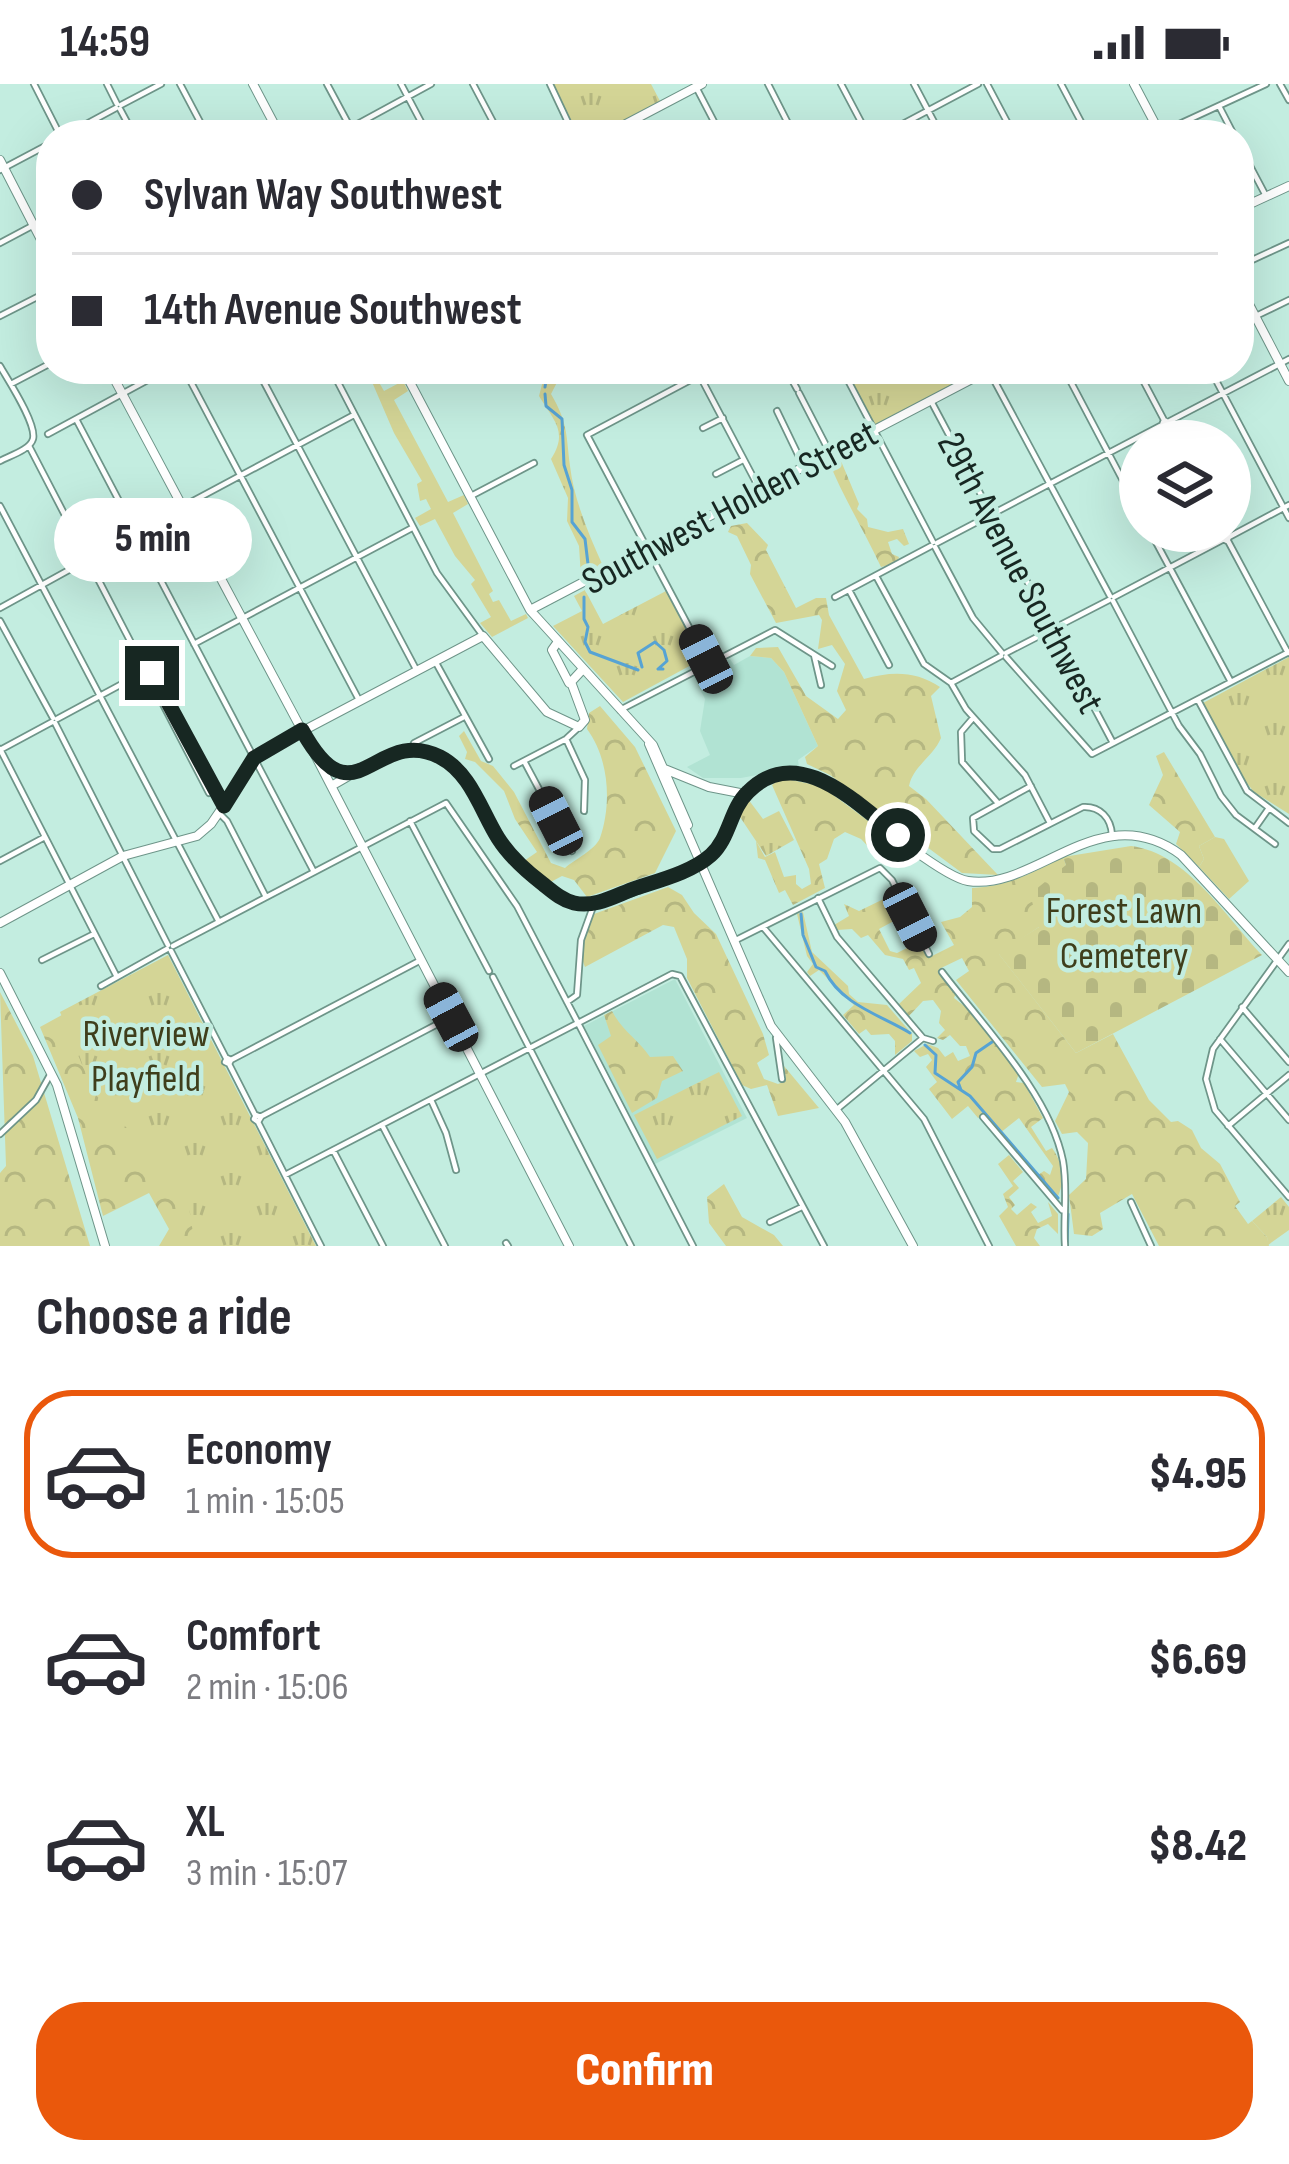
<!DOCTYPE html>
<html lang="en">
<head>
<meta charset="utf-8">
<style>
	body { margin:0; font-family:"Sofia Sans Condensed",sans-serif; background:#f2f2f3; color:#2b2b33; height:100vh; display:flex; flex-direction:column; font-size:45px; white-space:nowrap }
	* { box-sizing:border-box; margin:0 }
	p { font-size:39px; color:#7c7c81 }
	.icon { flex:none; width:66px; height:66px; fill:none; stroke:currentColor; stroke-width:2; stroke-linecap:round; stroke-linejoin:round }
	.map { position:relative; height:1162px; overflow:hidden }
	.sheet { display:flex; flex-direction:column; background:#fff; flex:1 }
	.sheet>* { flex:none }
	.hud { position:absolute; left:36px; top:36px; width:1218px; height:264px; border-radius:48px; box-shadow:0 12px 48px #0002; display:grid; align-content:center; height:264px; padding:0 36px; background:#fff }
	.controls { position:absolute; left:1119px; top:336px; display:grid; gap:24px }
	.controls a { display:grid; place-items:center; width:132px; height:132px; border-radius:50%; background:#fff; box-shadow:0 12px 48px #0002; font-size:60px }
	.end { position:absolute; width:54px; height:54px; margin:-27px; border:15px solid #172722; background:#fff; box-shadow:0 0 0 6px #fff }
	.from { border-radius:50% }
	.bubble { position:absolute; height:84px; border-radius:42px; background:#fff; box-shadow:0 12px 48px #0002; font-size:39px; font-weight:800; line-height:84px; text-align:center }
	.car { position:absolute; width:36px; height:72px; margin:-36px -18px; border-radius:15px; box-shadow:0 0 9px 3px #0007; background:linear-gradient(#222 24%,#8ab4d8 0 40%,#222 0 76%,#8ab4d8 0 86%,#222 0) }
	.hud b { display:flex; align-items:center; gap:42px; height:114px; font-size:45px }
	.hud b+b { border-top:3px solid #e1e1e2 }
	.hud i { width:30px; height:30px; background:#2b2b33 }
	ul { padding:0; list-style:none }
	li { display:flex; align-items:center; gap:36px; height:168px; margin:0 24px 18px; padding:0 12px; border:6px solid transparent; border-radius:48px }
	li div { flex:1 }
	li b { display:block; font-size:45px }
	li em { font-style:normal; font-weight:800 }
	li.current { border-color:#ea580c }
	li>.icon { width:108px; height:108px; stroke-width:1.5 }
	h2 { padding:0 36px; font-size:54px; line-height:144px }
	.action { display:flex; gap:24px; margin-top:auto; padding:24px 36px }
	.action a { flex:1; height:138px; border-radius:48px; background:#ea580c; color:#fff; font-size:48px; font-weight:800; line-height:138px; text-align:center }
	.status { display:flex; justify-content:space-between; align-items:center; height:84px; padding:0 60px; background:#fff; direction:ltr }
	.status svg { height:33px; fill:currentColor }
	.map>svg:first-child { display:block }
	.built { fill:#b1e3d3 }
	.grass { fill:#d4d596 }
	.forest { fill:url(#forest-crowns) }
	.cemetery { fill:url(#cemetery-stones) }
	.park { fill:url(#park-tufts) }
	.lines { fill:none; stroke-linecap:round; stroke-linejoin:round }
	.stream { stroke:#56a3d4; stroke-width:3 }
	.street-casing { stroke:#6e9589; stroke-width:8 }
	.secondary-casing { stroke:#6e9589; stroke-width:10 }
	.street { stroke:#fff; stroke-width:4.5 }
	.secondary { stroke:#fff; stroke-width:8 }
	.route { stroke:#172722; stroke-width:15 }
	.labels { text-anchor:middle; stroke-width:9; stroke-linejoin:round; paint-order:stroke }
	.street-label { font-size:39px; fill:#172722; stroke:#c3ede0 }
	.park-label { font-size:39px; fill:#3f3e1b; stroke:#c3ede0 }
</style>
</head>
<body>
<div class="status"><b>14:59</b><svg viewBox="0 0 49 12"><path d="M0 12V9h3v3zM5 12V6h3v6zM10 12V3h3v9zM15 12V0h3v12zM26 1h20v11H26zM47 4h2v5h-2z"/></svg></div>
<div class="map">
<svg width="1289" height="1162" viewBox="0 0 1289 1162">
	<defs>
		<pattern id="forest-crowns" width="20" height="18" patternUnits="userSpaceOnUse" patternTransform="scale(3)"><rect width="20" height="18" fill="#d4d596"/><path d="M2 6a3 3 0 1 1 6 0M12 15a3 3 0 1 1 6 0" fill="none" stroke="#b5b781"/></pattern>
		<pattern id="cemetery-stones" width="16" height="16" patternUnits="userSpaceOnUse" patternTransform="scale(3)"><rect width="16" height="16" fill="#d4d596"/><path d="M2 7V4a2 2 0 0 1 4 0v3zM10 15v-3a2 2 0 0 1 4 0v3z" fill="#b5b781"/></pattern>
		<pattern id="park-tufts" width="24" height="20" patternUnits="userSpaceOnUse" patternTransform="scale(3)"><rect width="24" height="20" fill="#d4d596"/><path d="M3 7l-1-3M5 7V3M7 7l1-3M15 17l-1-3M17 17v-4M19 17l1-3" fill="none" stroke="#b5b781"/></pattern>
	</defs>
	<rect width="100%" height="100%" fill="#c3ede0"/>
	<path class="built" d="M750 572 771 574 784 588 818 662 798 676 799 683 741 694H703L687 683 710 671 700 647 705 615 694 593 730 575 734 581Z
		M675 895 747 1034 655 1080 584 942Z"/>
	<path class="grass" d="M373 288 384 307 403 297 408 307 394 316 448 418 464 411 468 420 453 429 493 507 489 510 493 518 499 516 511 537 526 530 528 534 492 553 480 539 491 533 471 500 475 496 455 472 435 435 420 442 415 434 431 425 426 415 420 417 417 400 422 397 394 349 369 291Z
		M1215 753 1224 755 1249 797 1229 815 1199 783 1204 775 1199 762Z"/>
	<path class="forest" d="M832 375 841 377 859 420 857 425 867 435 868 443 888 448 903 445 909 460 904 462 897 455 888 458 892 470 899 473 897 479 881 483C865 448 844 415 829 378Z
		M747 439 768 461 766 466 796 524 816 514H826L829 531 864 595C892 587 916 587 940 603L931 612 941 654C933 673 913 682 909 702L926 715 998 791 962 789 830 691 807 680 805 673 818 662 784 588 771 574 750 572 756 564 778 563 806 612 838 635 846 626 837 607 845 580 832 561 818 565 822 536 819 531 776 539 750 490 751 481 737 452 728 448 731 442Z
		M600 622 635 663 676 747 655 789 587 813 574 796 562 792 547 800 524 777 537 768 515 735 504 707 475 678 465 675 467 668 459 652 464 647 481 677 493 682 514 708 551 779 565 784C574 776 596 765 600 754 612 719 609 675 587 645L589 629Z
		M1164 668 1215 753 1199 762 1204 775 1199 783 1176 760 1180 748 1149 721 1163 691 1156 672Z
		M781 694 821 702 897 758 879 774 861 755 845 748 834 755 827 775 819 780 825 804 793 821 785 806 779 809 765 776 758 774 756 757 765 773 775 768 784 793 796 791V800L802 805 811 800 809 785 772 701Z
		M1063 773 1066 781 1039 843 999 870 1076 969 1113 950 1149 1016 1171 1038 1178 1037 1192 1046 1201 1064 1220 1080 1240 1118 1235 1122 1248 1140 1252 1137 1267 1153 1269 1162H1159L1132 1110 1100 1129 1103 1145 1092 1152 1074 1150 1069 1111 1086 1095 1088 1059 1077 1048 1062 1050 1055 1037 1069 1008 1065 1000 1042 1003 956 896 969 887 962 874 939 885 956 909 954 914 968 925 1014 981 1019 989 1016 998 1024 999 1043 1034 1031 1043 1046 1067 1052 1064C1063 1078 1065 1100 1057 1114L1038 1091 1044 1087 1050 1091 1053 1082 1019 1034 1000 1049 984 1030 978 1034 968 1022 952 1035 929 1005 937 998 926 983 932 976 928 970 920 973 914 967 927 960 938 964 945 973 953 968 958 977 970 972 966 962H960L950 951 943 956 937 954 945 946 939 939 941 927 933 916 923 917 909 932 899 920 921 899 914 884 909 886 903 875 885 871 868 851 861 854 852 845 837 846 834 841 849 832 844 820 859 827 894 810 905 831 879 845 890 867 897 869 917 859 930 873 954 861 941 838 960 833 972 823V804C1006 803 1032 789 1063 773Z
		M668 803 682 811 694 829 716 850 763 950 769 971 757 979 764 995 778 1000 786 997 784 982 819 1024 778 1032 767 1001 751 1005 742 1001 687 894V875L674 843 663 841 585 883C577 867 588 845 594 830Z
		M803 828 812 868 848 902 849 910 858 918 887 921 912 950V957L895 971V957L889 950 871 951 866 945 859 950 843 931 854 921 819 886 810 892 807 888 813 880 807 872 797 830Z
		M0 908 33 972 90 1162H0V1089L6 1082Z
		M93 914 234 1162H159L169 1145 149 1109 103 1132 78 1034 40 943Z
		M612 927C622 947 638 955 650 973L673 972 683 987 662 997 657 1014 632 1029 598 961 611 952 604 931Z
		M1009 1071 1023 1088 1013 1097 1019 1104 1009 1113 1015 1121 1011 1125 1017 1131 1031 1119 1037 1123 1031 1128 1038 1139 1052 1132 1048 1118 1058 1130V1150L1048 1140 1037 1145 1034 1154 1040 1162H1016L999 1132 1008 1123 1003 1110 1013 1102 998 1080Z
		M724 1100 742 1133 774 1151 783 1162H726L709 1139 707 1113Z"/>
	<path class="cemetery" d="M1131 762C1187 769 1225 832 1262 871L1076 969 998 869 1039 843 1030 810 1066 781 1063 773Z"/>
	<path class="park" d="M550 0H651L660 17 596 51H577Z
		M546 285H564L551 310C568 339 566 350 570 382 574 416 589 451 603 482L581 493 579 462 567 437 568 414 551 375C569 347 553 336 539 312Z
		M846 285H950L957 298 874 341Z
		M585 506 603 540 666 507 696 563 695 579 623 618 553 542 582 527 574 512Z
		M1289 573V730L1254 708 1239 689 1203 619Z
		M748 715 763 735 779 727 794 756 766 772 740 733Z
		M168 871 316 1162H195L188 1117 181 1102 94 1009 60 928Z
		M719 988 742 1032 657 1075 634 1031Z
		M1281 1113 1289 1123V1146L1268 1161 1267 1153 1252 1137Z"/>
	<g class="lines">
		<path class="stream" d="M545 303 546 296 558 285
			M545 310 546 322 562 335 564 381 572 406V438L585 455 588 480
			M584 513V535L588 543 585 558 590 568 638 586
			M642 583 638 569 655 558 664 566 667 577 658 585H663
			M801 830 803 851 816 883 825 887C841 921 883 932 910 949
			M925 961 936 971 935 989 970 1012 1058 1114
			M961 1006 958 998 972 983 976 969 992 958
			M1067 1162 1068 1130"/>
		<g class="street-casing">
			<path id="street" d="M34 0 60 51
				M107 0 117 20
				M180 0 207 51
				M327 0 349 41
				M401 0 428 51
				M473 0 500 51
				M550 0 574 51
				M768 0 794 51
				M841 0 868 51
				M914 0 941 51
				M987 0 1014 51
				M1061 0 1088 51
				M1280 0 1289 16
				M696 3 721 51
				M121 21 161 0
				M1220 24 1234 51
				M120 25 134 51
				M639 35 647 51
				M349 41 352 43 350 46 347 43Z
				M352 43 431 0
				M1162 48 1266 0
				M66 51 116 24
				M336 51 348 45
				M882 51 978 0
				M1239 61 1266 112
				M0 86 51 59
				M0 159 32 142
				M1239 182 1289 159
				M0 232 51 206
				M1256 232 1289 216
				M0 282C8 296 37 340 33 355 30 366 9 372 0 377
				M184 285 359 616
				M257 285 417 587
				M331 285 437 489 483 552
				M786 285 797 305
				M842 285 933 458
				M988 285 1110 512
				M1064 285 1140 429
				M1137 285 1164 336
				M1210 285 1289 434
				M699 288 703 290 701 294 697 292Z
				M698 292 587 351 708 579
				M701 294 760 406
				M11 300 51 279
				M799 309 830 369
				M931 317 1113 659
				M777 327 804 383
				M76 335 314 788
				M1164 336 1168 338 1166 342 1162 341Z
				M1168 338 1289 275
				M1167 342 1175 357
				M703 344 723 334
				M48 350 168 285
				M29 362 209 709
				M716 390 743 376
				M471 412 534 379
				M0 422 219 838
				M1150 447 1231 598
				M135 448 352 332
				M1226 451 1229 453 1227 457 1223 455Z
				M1229 453 1289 421
				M1228 457 1288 569
				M937 459 1162 341
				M935 463 973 534 1002 569
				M876 492 924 580 951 599 966 625 1025 691 1050 739
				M849 506 889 581
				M835 513 931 462
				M1114 513 1224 455
				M1113 517 1179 642 1200 670 1221 712 1236 731 1275 760
				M0 524 87 476
				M0 537 53 634
				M194 560 412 444
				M1006 569 1109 516
				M814 571 821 601
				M1006 573 1092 670 1289 568
				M435 577 489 675
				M146 587 156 593 223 721
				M951 599 1001 572
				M1198 616 1247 707 1289 739
				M620 626 775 546 832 582
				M973 634 961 648 962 678 997 718
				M57 635 146 587
				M55 639 168 861
				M566 655 585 696 584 727
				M0 665 117 893
				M0 666 52 638
				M411 667 414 659 464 633
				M524 677 572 767
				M514 682 566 655 579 643
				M1031 702 973 734 974 747 993 765H1000L1083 723C1100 722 1111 734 1112 751
				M219 729 227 737 266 813
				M410 737 489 887
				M1255 744 1269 724
				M0 777 43 754
				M818 814 837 853 923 954 933 957
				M763 843 924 1035 989 1162
				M734 857 880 784 892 796 929 870
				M1289 860 1213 965 1206 995 1215 1026 1289 1113
				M173 862 446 719 517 822 577 937
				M171 867 226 974
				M42 876 94 850
				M942 888C982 941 1050 1010 1063 1077 1068 1105 1063 1134 1065 1162
				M493 893 631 1162
				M101 902 167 865
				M567 918 577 911 581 856 594 820
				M1242 923 1289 978
				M580 938 672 890 680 892 824 1162
				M579 941 693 1162
				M776 954 782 995
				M1220 955 1289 1036
				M227 974 231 976 229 980 225 978Z
				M231 976 421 876
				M229 980 255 1031
				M431 1016 446 1049 456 1086
				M836 1026 923 954
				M256 1031 261 1033 258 1038 254 1035Z
				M260 1033 451 933
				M983 1033 1062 1126
				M258 1038 321 1162
				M382 1041 445 1162
				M1228 1042 1289 991
				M0 1050 36 1016 50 991
				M333 1066 383 1162
				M285 1091 576 940
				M1131 1118 1151 1162
				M770 1138 802 1123
				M506 1159 508 1162"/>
		</g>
		<g class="secondary-casing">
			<path id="secondary" d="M253 0 280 51
				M1134 0 1161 51
				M605 51 702 0
				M0 76 51 175
				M1239 125 1289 102
				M1239 201 1289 297
				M109 285 313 667 569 1162
				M403 285 530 526 653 661 688 741
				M530 526 991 285
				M557 559 552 566 569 599
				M649 660 771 942 845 1038 913 1162
				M323 678 338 689 351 691
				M662 684 709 703 745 710
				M331 702C354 690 380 670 406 667 460 660 475 719 498 755 510 773 527 787 543 800 557 812 573 823 592 820 613 817 695 785 710 772 727 757 730 735 741 716 759 686 802 682 830 700 857 721 939 792 968 797 1036 808 1100 711 1181 771L1289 888
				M0 839 123 772 197 752 211 740 259 670 483 552 547 628 579 643 585 636 571 598 583 585
				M0 889 57 1001 105 1162"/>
		</g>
		<use href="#street" class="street"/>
		<use href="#secondary" class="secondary"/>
	</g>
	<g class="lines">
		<path class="route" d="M152 589 224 722 254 674 302 646C355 743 375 640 440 673 471 689 481 727 498 754 510 773 526 787 543 800 553 808 562 816 574 819 596 824 616 811 636 804 660 796 692 788 711 771 730 754 730 725 748 708 798 657 858 721 898 751"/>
	</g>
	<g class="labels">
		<g class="street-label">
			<text transform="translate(729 422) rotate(-28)" y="14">Southwest Holden Street</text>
			<text transform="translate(1022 488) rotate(62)" y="14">29th Avenue Southwest</text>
		</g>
		<g class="park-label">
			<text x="1124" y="839">Forest Lawn<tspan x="1124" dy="45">Cemetery</tspan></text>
			<text x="146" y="962">Riverview<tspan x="146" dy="45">Playfield</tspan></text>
		</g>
	</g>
</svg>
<div class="controls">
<a><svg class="icon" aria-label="layers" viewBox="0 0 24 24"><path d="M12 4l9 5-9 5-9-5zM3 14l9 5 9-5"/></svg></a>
</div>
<i class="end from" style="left:898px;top:751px"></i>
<i class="end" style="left:152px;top:589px"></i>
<div class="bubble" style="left:54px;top:414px;width:198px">5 min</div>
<i class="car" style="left:706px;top:575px;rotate:333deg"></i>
<i class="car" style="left:556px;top:737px;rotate:333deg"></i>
<i class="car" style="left:910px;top:833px;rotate:153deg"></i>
<i class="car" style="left:451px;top:933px;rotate:332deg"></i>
<div class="hud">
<b><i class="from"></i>Sylvan Way Southwest</b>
<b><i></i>14th Avenue Southwest</b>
</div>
</div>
<section class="sheet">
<h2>Choose a ride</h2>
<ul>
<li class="current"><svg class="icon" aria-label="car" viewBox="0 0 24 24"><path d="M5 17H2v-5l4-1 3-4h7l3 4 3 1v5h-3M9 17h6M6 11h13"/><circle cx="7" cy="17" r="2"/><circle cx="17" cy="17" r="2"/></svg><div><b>Economy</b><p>1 min · 15:05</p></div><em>$4.95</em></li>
<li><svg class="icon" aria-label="car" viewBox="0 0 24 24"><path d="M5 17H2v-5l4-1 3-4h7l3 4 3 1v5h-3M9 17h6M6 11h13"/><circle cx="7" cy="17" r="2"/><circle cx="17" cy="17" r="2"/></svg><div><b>Comfort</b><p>2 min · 15:06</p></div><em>$6.69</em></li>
<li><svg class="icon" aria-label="car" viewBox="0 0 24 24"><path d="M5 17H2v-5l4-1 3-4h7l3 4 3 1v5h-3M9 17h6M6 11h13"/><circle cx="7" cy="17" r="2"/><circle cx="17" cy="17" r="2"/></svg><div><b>XL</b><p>3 min · 15:07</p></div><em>$8.42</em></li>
</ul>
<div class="action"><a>Confirm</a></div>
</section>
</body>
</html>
